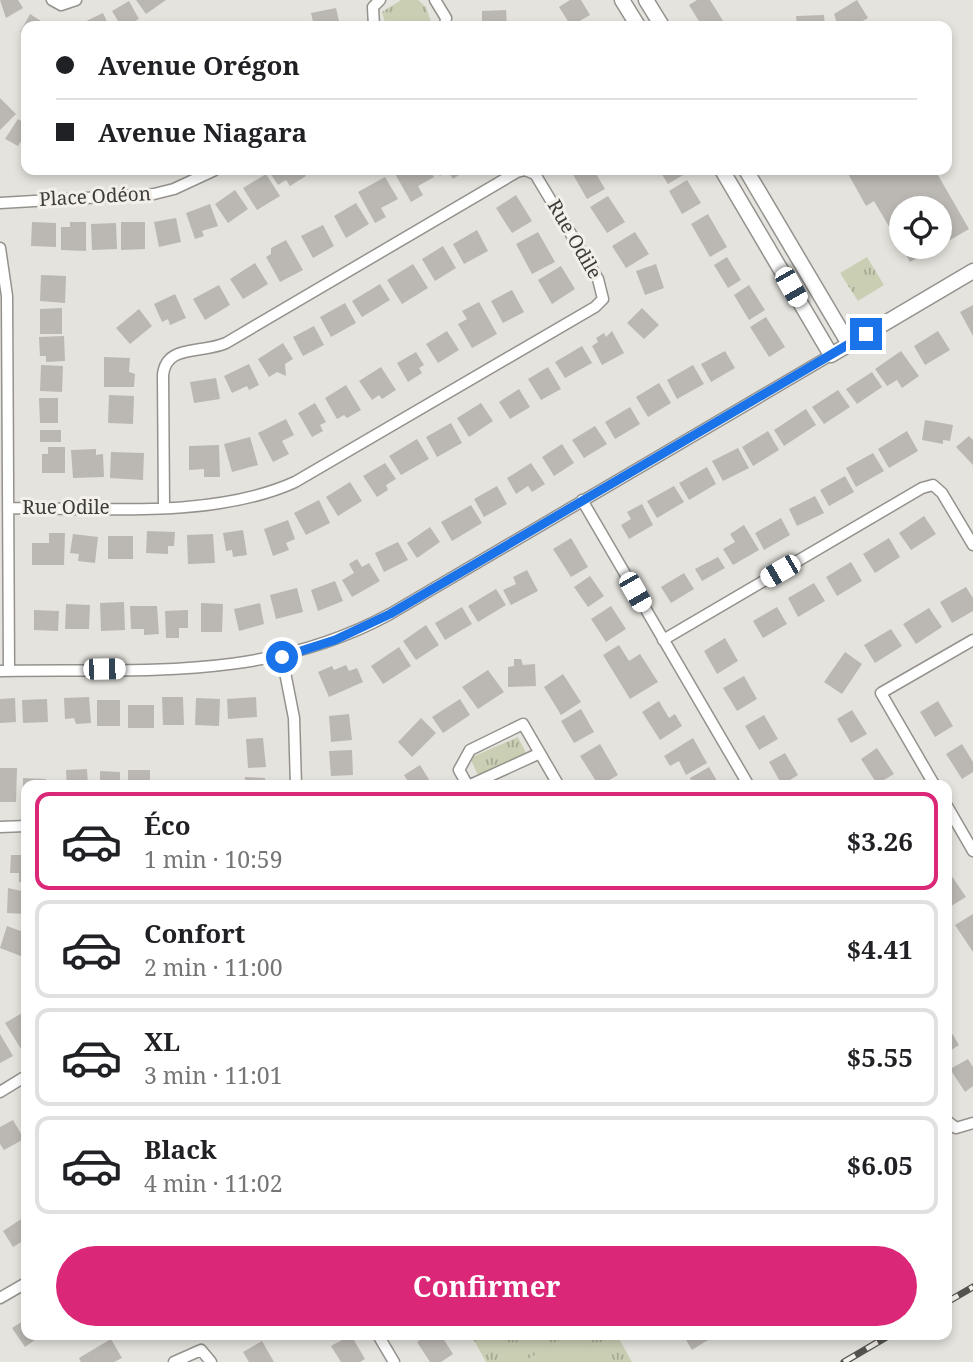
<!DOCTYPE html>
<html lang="fr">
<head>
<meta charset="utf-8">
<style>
	body { margin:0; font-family:"Noto Serif",serif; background:#f2f2f2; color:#202124; height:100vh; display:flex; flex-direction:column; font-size:26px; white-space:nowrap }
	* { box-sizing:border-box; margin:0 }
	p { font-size:23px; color:#757577 }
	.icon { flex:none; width:38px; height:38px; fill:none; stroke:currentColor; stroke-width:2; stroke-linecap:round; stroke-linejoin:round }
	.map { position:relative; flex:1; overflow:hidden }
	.sheet { position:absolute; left:21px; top:780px; width:931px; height:560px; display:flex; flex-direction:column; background:#fff; border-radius:14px; box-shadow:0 4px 10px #0003 }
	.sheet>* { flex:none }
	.banner { position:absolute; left:21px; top:21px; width:931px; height:154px; border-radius:14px; box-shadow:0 4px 10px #0003; display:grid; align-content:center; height:154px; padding:0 35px; background:#fff }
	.fabs { position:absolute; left:889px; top:196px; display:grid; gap:14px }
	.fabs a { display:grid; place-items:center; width:63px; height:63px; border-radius:50%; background:#fff; box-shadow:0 4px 10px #0003; font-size:35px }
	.end { position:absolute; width:32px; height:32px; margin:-16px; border:9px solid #1a73e8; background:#fff; box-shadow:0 0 0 4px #fff }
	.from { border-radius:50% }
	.car { position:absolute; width:21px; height:42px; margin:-21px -10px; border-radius:9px; box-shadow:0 0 5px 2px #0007; background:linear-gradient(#fff 24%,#345 0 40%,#fff 0 76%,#345 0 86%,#fff 0) }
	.banner b { display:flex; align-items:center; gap:24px; height:66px; font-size:26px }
	.banner b+b { border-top:2px solid #e0e0e0 }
	.banner i { width:18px; height:18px; background:#202124 }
	ul { padding:12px 0 0; list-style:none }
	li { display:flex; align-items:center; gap:21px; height:98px; margin:0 14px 10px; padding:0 21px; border:4px solid #e0e0e0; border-radius:14px }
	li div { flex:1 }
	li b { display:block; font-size:26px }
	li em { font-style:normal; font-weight:700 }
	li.current { border-color:#db2777 }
	li>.icon { width:63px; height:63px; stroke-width:1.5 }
	.button { display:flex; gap:14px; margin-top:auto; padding:14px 35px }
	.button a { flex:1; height:80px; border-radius:42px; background:#db2777; color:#fff; font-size:28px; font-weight:700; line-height:80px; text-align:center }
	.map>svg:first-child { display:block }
	.grass { fill:url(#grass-tufts) }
	.pitch { fill:#cacfb4 }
	.building { fill:#bbb8b3 }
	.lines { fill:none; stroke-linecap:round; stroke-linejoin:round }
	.minor-casing { stroke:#95928d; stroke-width:13 }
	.tertiary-casing { stroke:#95928d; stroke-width:17 }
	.minor { stroke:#fff; stroke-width:10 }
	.tertiary { stroke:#fff; stroke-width:14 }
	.rail-casing { stroke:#545350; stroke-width:7 }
	.rail { stroke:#f3f0ea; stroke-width:4.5; stroke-dasharray:13; stroke-linecap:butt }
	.route { stroke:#1a73e8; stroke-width:9 }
	.labels { text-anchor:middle; stroke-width:6; stroke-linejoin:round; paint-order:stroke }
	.street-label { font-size:19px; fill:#3d3c3a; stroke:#f3f0ea }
</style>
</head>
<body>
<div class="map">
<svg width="973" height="1362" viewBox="0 0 973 1362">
	<defs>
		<pattern id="grass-tufts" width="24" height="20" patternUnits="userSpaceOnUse" patternTransform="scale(1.75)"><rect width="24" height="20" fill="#cacfb4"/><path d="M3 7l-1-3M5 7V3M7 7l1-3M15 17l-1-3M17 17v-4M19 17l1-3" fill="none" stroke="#a5a993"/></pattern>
	</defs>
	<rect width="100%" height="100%" fill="#e5e3dd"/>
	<path class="grass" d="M401 0H418L426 7 432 25 386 26 382 12Z
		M867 257 884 285 858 301 840 273Z
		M518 737 526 753 478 775 470 758Z
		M471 1335H617L632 1362H486Z"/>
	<path class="pitch" d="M568 1335H580L596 1362H523Z"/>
	<path class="building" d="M0 0H18L23 8 6 18Z
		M136 0H166L146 14Z
		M570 0H581L590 15 571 26 559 7Z
		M697 0H710L725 24 702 26 689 5Z
		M857 0 868 18 854 26 850 22 838 26 834 14Z
		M129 1 139 19 131 23 133 26H121L112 11Z
		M336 8 340 26H314L311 13Z
		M506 10 507 26H482V11Z
		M103 13 109 26H84L82 23Z
		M30 14 41 21 38 26H26V35L20 32Z
		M824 15 825 26H797L796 16Z
		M0 98 16 114 0 130Z
		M18 119 26 124V144L21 141 18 146 5 139Z
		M275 170H302L306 176 290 186 286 180 278 185 270 173Z
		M398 170H429L434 177 418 186 423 195 411 202 394 172Z
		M436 170H466L453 179 448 171 440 176Z
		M574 170H594L605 189 587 199 571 171Z
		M659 170H679L683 175 668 184Z
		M846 170H935L969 229 940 246V208H901V247L874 201 866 206Z
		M266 174 280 196 257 210 243 188Z
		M385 177 398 199 381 208 386 217 375 223 358 192Z
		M687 180 701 203 682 214 669 191Z
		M235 190 248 209 228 223 215 204Z
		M516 195 532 221 512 233 496 208Z
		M608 196 625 222 607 233 590 207Z
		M356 203 369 224 346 238 334 216Z
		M210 204 218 226 202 231 204 236 195 239 186 213Z
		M708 214 727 247 710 257 691 224Z
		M176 218 181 242 159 247 154 222Z
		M32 222 56 223V247L31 246Z
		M70 222H86V251L61 250V227H70Z
		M121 222H145V249L121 250Z
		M116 223 117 249 92 250 91 224Z
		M323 225 334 246 313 258 301 236Z
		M477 230 488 251 464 264 453 244Z
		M538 232 555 262 532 274 516 244Z
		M635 232 649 254 626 268 612 246Z
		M286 240 303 270 280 282 266 257 271 254V248Z
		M443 246 456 268 435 281 422 259Z
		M901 247H938L910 262Z
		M727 257 741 280 728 288 714 265Z
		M255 263 268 284 243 299 230 279Z
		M413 264 428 288 402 304 387 280Z
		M656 264 664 288 645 295 636 271Z
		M561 266 575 289 552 304 538 280Z
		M41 275 66 276 65 303 40 301Z
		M380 284 390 300 362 317 352 301Z
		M219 285 230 305 205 320 193 299Z
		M749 285 765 310 749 320 734 295Z
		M512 290 524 312 503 323 491 301Z
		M175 294 186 318 170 325 168 319 162 322 154 304Z
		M479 302 497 334 472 348 458 324 467 319 462 311Z
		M345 303 356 323 331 337 320 317Z
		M973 305V336L960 312Z
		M62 308V334H40V309Z
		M642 308 659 325 644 339 627 323Z
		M139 309 152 326 130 344 116 328Z
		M766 317 785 347 769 357 750 327Z
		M314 326 324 345 303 356 293 337Z
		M447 331 459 350 438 363 426 344Z
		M612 331 624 353 602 365 592 346 598 342 596 338 604 333 606 337Z
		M938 331 950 350 925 365 914 346Z
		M64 336 65 361 46 362V356H40L39 337Z
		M283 343 293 359 285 364 286 376 277 372 269 377 258 359Z
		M582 346 592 363 565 378 555 362Z
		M725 351 735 368 711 382 701 364Z
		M901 351 919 376 902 388 897 380 887 386 875 369Z
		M416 352 424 365 419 368 422 373 408 382 397 363Z
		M104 357 130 358 129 372 135 374 134 387H104Z
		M249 364 259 385 249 390 247 386 232 393 224 376Z
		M41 365 63 366 62 392 40 391Z
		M693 365 704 384 677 399 667 380Z
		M381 367 396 390 382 399 379 395 372 400 359 381Z
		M548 367 561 389 541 400 528 379Z
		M872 372 882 387 857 404 846 389Z
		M216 378 220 399 194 403 190 382Z
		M659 383 671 403 648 417 636 397Z
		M346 385 361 410 347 418 344 415 337 419 325 398Z
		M519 389 530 407 510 419 499 402Z
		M838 390 850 407 824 424 812 407Z
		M109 395 134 396 133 424 108 423Z
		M39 398H58V423H40Z
		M315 403 326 422 320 425 323 431 312 437 298 413Z
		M481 403 493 421 469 437 457 418Z
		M630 407 640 424 615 439 605 422Z
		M806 409 816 425 784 446 774 430Z
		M286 419 294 435 282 441 289 454 273 462 258 433Z
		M925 420 953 425 950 441 943 440V444L922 440Z
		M451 423 462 443 437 457 426 437Z
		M595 426 607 444 584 458 572 440Z
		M40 430H61V442H40Z
		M768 431 779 450 753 466 742 447Z
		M907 431 918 451 889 468 878 449Z
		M969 436 973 440V465L956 447Z
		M250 437 258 465 232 472 224 444Z
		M417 439 429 459 401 475 389 456Z
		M562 444 574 463 554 476 542 457Z
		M219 445 220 477H204V469L189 470V446Z
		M48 447H65V473H42V454H48Z
		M738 448 749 468 723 481 712 461Z
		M96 449V455L103 454 104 477 73 478 71 450Z
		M111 452 144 453 143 480 110 478Z
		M873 453 884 471 856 487 846 468Z
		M385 463 396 479 386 485 388 490 377 497 363 476Z
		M531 463 545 484 532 492 528 486 516 494 507 478Z
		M707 467 716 484 689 500 679 483Z
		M845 476 854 492 829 506 820 490Z
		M350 482 362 501 338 516 326 497Z
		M497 486 507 504 484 517 474 499Z
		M674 486 684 502 657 518 647 501Z
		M815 496 824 513 797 526 789 509Z
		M319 500 330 523 306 535 294 513Z
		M642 504 653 525 629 539 621 525 631 519 627 512Z
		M471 505 482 523 452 541 441 522Z
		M924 516 936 534 911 550 899 533Z
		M781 518 790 535 764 550 755 533Z
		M288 520 295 539 286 543 289 550 273 556 264 529Z
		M744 525 759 550 733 565 723 549 735 542 730 534Z
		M430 527 440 542 417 558 407 543Z
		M243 530 247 555 233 557 232 550 226 551 223 533Z
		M147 531 175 532 174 546H168V554L146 553Z
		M49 533H65L64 565H32V543H49Z
		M73 534 98 537 95 563 78 561 79 554 70 553Z
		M213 534 215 563 188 564 187 535Z
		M108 536H133V559H108Z
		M571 538 588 567 571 577 553 549Z
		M889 538 900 557 875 573 863 554Z
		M398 542 408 560 384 572 375 553Z
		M718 557 725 568 702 581 695 569Z
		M357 559 362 567 369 563 380 581 352 597 342 580 354 573 349 564Z
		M851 562 862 581 837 596 826 577Z
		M527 570 538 591 511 605 503 590 516 584 513 577Z
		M684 573 694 589 671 603 661 587Z
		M590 576 604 596 588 607 574 587Z
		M335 581 343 601 318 611 311 590Z
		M814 583 825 601 798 617 788 598Z
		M966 587 973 598V611L952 623 940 602Z
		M297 588 303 612 276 619 270 595Z
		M496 589 506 605 478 622 468 606Z
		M124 602 125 630 101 631 100 603Z
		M201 603 223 604 222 632H201Z
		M260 603 264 624 239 631 234 609Z
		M66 604 90 605 89 629H65Z
		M130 606H157L159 634 144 635V629H131Z
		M611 606 626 629 606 642 591 619Z
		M462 607 472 624 445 640 435 623Z
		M777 607 787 624 763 638 753 621Z
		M929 608 942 627 916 644 903 624Z
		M34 610 59 611 58 631 34 630Z
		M188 610V628H179V638H166L165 611Z
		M426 625 439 645 416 660 403 641Z
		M891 629 902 646 875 663 864 645Z
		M725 638 738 661 717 674 704 651Z
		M619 645 629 661 640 654 658 682 630 699 603 655Z
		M399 647 411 666 383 684 371 666Z
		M845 652 862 664 842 694 824 682Z
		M514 659H521L523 665 535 664 536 686 508 687V667L514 666Z
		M346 665 349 671 357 668 363 682 329 697 318 672 332 666 334 670Z
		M488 670 504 692 478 709 462 687Z
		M563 674 581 702 561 715 544 687Z
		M744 676 757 699 737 711 723 688Z
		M89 697 91 723 76 724 74 718 65 719 64 698Z
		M162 697H183L184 725H163Z
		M256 697 257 717 228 719 227 699Z
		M15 698 16 722 0 723V699Z
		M196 698 220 699 219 726 195 725Z
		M47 699 48 722 23 723 22 700Z
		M460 699 470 715 443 733 432 717Z
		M97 700H120V726H97Z
		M659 701 669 718 675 714 682 726 660 740 642 712Z
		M938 701 953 726 935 737 920 712Z
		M128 705H154V728H128Z
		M581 709 594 732 574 743 561 721Z
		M852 710 867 734 851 743 837 719Z
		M349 714 352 740 331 742 329 716Z
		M764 715 778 739 759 750 745 726Z
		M421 718 436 733 412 757 398 742Z
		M263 738 266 767 248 768 246 739Z
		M693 738 707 763 686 775 679 761 670 766 664 756Z
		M600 744 618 775 599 786 580 756Z
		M962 744 973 762V772L962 779 946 754Z
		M877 748 894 774 877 784 861 759Z
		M352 750 353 775 331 776 329 751Z
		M785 753 798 775 782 785 769 762Z
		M420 765 433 786H411L404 775Z
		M709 767 720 786H694L690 778Z
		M0 768H17L16 802H0Z
		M87 769 88 786H67L66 770Z
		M128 770H150V786H128Z
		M100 771 120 772V786H100Z
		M245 777 265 778V786H245Z
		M23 778 46 779V786H26V801L23 799Z
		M11 855H26V882H19V873H10Z
		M949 872 966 897 948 908 947 874Z
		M8 888 26 892V914L7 913Z
		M973 914V952L955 925Z
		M7 926 26 933V958L0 948Z
		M24 1012 26 1046 21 1049 5 1023Z
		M947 1025 959 1045 947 1053Z
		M0 1034 13 1056 0 1063Z
		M968 1059 973 1067V1086L965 1092 950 1069Z
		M13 1120 24 1139 4 1150 0 1144V1127Z
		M26 1216V1239L13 1247 3 1231Z
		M26 1319V1335H42L25 1347 12 1328Z
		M351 1335 365 1359 360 1362H341L331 1346Z
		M427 1335H441L453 1354 441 1362H430L417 1342Z
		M683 1335H716L692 1350Z
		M111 1339 122 1358 114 1362H81L79 1358Z
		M262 1341 274 1362H249L243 1352Z"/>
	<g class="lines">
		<g class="minor-casing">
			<path id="minor" d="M52 0 61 5 76 0
				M435 0 446 18 445 26
				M374 26 373 7 380 0
				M0 203 154 194 174 189 215 170
				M0 248 7 296 9 670
				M582 500 749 786
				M9 508C98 508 214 519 295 482L595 307 603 299 598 279 535 174 525 170 517 172 226 343C201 354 166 344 163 375L164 507
				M663 640 922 488 933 485 942 493 973 545
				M282 657 294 718 296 786
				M0 671C138 668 263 683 390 614L831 355
				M538 754 468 786 459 770 470 750 523 724 559 786
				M935 786 881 693 973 640
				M947 806 973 851
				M0 827 26 826
				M0 1092 26 1076
				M947 1121 956 1128 973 1123
				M0 1298 26 1283
				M378 1335 394 1362
				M174 1362 201 1350 211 1362"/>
		</g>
		<g class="tertiary-casing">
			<path id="tertiary" d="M622 0 638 26
				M646 0 662 26
				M722 170 831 355 973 271
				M746 170 849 344"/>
		</g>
		<use href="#minor" class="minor"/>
		<use href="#tertiary" class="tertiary"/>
		<g class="rail-casing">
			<path id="rail" d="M947 1302 973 1287
				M844 1362 890 1335"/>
		</g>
		<use href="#rail" class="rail"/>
	</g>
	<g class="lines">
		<path class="route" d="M282 657 335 640 390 614 866 334"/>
	</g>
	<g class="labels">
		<g class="street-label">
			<text transform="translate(95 196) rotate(-3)" y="7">Place Odéon</text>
			<text transform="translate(575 239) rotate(60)" y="7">Rue Odile</text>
			<text x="66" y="514">Rue Odile</text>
		</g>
	</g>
</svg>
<div class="fabs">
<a><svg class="icon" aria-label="locate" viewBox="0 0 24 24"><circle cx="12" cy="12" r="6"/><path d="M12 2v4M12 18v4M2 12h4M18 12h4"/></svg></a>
</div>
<i class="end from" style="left:282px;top:657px"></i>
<i class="end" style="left:866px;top:334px"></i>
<i class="car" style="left:791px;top:287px;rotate:150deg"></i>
<i class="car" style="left:780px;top:571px;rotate:240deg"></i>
<i class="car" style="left:635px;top:592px;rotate:150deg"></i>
<i class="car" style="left:104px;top:669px;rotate:89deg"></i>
<div class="banner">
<b><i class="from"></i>Avenue Orégon</b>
<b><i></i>Avenue Niagara</b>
</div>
<section class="sheet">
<ul>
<li class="current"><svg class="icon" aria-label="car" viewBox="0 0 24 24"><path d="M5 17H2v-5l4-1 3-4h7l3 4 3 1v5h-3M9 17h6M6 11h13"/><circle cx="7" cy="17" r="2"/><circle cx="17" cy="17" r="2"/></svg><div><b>Éco</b><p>1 min · 10:59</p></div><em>$3.26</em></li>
<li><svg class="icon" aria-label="car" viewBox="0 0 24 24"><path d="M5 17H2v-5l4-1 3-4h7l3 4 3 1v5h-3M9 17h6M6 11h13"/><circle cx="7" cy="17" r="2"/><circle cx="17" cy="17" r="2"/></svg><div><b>Confort</b><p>2 min · 11:00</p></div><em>$4.41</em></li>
<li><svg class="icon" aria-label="car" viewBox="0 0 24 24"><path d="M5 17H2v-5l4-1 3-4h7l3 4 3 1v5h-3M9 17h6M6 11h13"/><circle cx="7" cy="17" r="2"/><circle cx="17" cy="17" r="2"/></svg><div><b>XL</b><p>3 min · 11:01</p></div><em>$5.55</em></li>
<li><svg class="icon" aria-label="car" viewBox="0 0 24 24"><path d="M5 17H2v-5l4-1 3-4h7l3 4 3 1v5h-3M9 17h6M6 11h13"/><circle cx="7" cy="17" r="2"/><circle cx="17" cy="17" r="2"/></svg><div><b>Black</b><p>4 min · 11:02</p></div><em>$6.05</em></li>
</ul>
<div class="button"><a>Confirmer</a></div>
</section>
</div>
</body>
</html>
